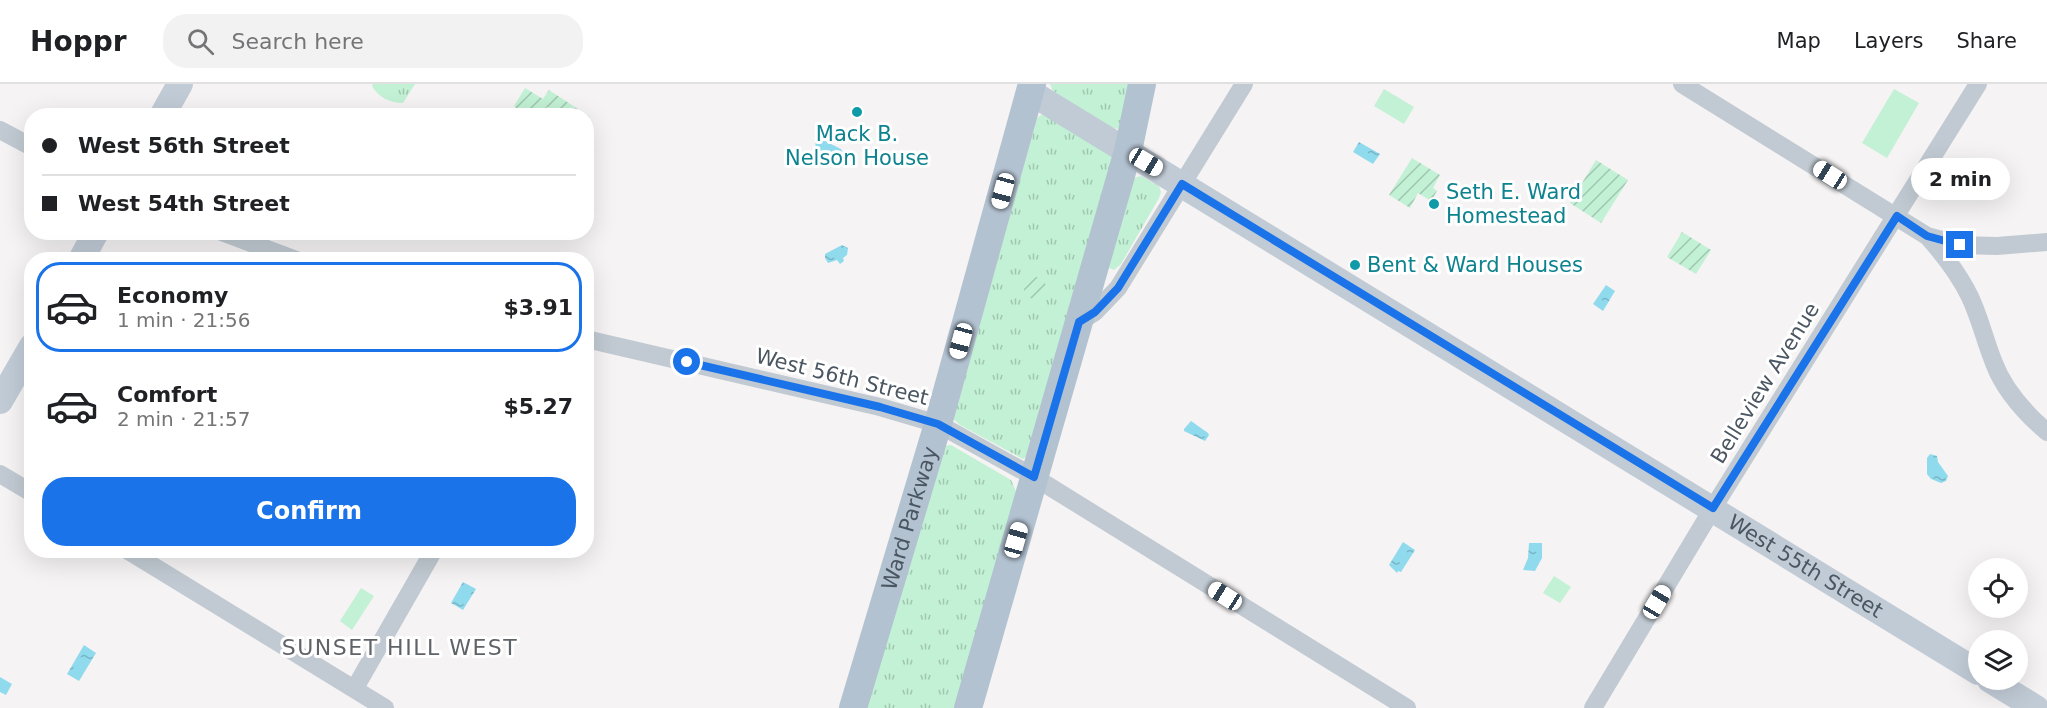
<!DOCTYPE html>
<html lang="en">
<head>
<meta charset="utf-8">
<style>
	body { margin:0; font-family:"DejaVu Sans",sans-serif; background:#f2f2f2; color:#202124; height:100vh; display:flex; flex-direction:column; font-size:22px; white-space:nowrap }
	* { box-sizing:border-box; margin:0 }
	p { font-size:20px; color:#757577 }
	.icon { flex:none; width:33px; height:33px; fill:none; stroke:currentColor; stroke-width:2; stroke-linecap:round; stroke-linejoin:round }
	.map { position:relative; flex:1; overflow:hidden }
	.panel { position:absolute; left:24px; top:168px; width:570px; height:306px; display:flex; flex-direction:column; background:#fff; border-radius:24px; box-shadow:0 6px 24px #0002 }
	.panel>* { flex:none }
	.banner { position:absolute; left:24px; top:24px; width:570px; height:132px; border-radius:24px; box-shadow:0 6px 24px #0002; display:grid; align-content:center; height:132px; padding:0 18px; background:#fff }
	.buttons { position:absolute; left:1968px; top:474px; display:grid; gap:12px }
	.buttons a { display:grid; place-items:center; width:60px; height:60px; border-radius:50%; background:#fff; box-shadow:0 6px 24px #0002; font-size:30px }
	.end { position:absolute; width:27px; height:27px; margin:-14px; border:8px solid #1a73e8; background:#fff; box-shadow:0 0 0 3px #fff }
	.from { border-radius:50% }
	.bubble { position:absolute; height:42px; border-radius:21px; background:#fff; box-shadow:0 6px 24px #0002; font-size:20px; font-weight:700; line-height:42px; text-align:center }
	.car { position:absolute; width:18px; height:36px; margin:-18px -9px; border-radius:8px; box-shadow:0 0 4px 2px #0007; background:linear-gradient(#fff 24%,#345 0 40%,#fff 0 76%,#345 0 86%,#fff 0) }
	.banner b { display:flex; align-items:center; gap:21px; height:57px; font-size:22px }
	.banner b+b { border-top:2px solid #e0e0e0 }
	.banner i { width:15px; height:15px; background:#202124 }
	ul { padding:10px 0 0; list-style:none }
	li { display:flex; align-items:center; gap:18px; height:90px; margin:0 12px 9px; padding:0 6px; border:3px solid transparent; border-radius:24px }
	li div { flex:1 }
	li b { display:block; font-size:22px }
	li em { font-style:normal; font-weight:700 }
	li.active { border-color:#1a73e8 }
	li>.icon { width:54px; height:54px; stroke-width:1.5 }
	.primary-button { display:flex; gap:12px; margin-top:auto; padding:12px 18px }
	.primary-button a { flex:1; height:69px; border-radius:24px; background:#1a73e8; color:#fff; font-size:24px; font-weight:700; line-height:69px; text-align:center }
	header { display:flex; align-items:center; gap:36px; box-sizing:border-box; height:84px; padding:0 30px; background:#fff; border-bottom:2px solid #e0e0e0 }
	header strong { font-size:28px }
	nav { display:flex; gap:33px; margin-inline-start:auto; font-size:21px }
	.search { width:420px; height:54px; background:#f2f2f2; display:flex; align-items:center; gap:15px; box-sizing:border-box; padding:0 21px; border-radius:24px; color:#757577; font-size:22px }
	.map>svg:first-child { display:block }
	.grass { fill:url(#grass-tufts) }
	.garden { fill:url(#garden-furrows) }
	.pitch { fill:#c3f1d5 }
	.water { fill:url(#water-ripples) }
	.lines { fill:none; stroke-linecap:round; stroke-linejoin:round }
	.minor { stroke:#c1cad2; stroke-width:18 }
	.secondary { stroke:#c1cbd6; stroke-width:26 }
	.primary { stroke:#b3c2d1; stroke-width:28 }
	.route { stroke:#1a73e8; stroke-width:8 }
	.culture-dot { fill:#0f9aa8; stroke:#fff; stroke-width:2 }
	.labels { text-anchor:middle; stroke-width:6; stroke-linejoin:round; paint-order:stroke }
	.culture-label { font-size:21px; fill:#0d838f; stroke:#fff; text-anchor:start }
	.street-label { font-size:21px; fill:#4a5661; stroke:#fff }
	.neighbourhood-label { font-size:22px; letter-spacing:1.5px; fill:#5f6368; stroke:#fff }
</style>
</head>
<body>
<header>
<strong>Hoppr</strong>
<div class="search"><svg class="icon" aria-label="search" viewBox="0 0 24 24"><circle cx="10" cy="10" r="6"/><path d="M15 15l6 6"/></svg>Search here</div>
<nav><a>Map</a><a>Layers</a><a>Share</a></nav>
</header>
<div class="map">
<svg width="2047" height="624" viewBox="0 0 2047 624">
	<defs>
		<pattern id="grass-tufts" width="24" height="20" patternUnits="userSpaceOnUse" patternTransform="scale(1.5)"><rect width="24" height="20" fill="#c3f1d5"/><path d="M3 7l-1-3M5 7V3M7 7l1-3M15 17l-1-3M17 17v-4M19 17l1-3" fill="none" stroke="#a0c6b0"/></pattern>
		<pattern id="garden-furrows" width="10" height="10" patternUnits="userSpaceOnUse" patternTransform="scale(1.5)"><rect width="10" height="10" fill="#c3f1d5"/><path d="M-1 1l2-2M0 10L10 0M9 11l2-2" fill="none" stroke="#a0c6b0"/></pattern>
		<pattern id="water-ripples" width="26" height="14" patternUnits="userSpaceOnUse" patternTransform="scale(1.5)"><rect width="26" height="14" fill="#90daee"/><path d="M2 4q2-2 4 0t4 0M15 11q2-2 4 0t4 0" fill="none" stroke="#78b4c4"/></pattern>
	</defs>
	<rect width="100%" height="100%" fill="#f5f3f3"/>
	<path class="grass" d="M373 0H415L403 19C390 19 378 13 372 2Z
		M1050 0H1135L1118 45 1113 44 1053 7Z
		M1041 31H1048L1111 71 1113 76 1028 372 1023 375 960 341 953 335 1037 34Z
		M1141 92 1159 102 1161 108 1159 114 1121 180 1114 186 1107 183 1131 95Z
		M951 361 1011 396 1018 412 954 624H867L943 362Z"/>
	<path class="garden" d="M525 4 543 15 549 6 590 33 587 38 586 32 576 29C565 35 557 29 547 23L541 31H507L514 29 517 25 514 22Z
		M1412 74 1440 91 1433 104 1437 107 1431 117 1418 109 1410 124 1389 111Z
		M1596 76 1628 96 1601 139 1570 119Z
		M1682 148 1711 166 1696 190 1667 173Z
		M1024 204a11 11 0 1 1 22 0a11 11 0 1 1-22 0Z"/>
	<path class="pitch" d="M1384 5 1414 23 1404 40 1374 22Z
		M1894 5 1919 19 1887 74 1862 59Z
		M1554 492 1571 503 1560 519 1543 509Z
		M361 504 374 512 352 546 340 537Z"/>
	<path class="water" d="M819 54 841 65 843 69 842 72 837 76 834 75 816 64 815 58Z
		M1359 58 1380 70 1373 80 1353 68Z
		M842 161 848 164 847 171 843 174 844 177 840 180 837 176 828 179 825 174V170Z
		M1606 201 1615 207 1603 227 1593 220Z
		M1191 337 1208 349 1209 351 1205 357 1184 347V345Z
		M1930 370 1937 372 1938 378 1948 392 1946 397 1941 399 1931 395 1927 390V374Z
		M1403 458 1415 466 1401 488 1398 487 1397 489 1389 481Z
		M1529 459H1542V474L1535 487 1523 486 1528 474Z
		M463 498 476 505 463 526 451 519Z
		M84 561 96 569 79 597 67 590Z
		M0 593 12 600 6 611 0 608Z"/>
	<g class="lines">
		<path class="minor" d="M1682 0 1927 152 1960 161 1997 162 2047 158
			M0 46 32 63
			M222 148 296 176
			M1928 153C1945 172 1959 190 1970 213 1980 234 1985 257 1994 279 2004 306 2025 329 2047 348
			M1079 238 1095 228 1118 204 1244 0
			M586 255 880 323 938 340 1034 393 1407 624
			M0 390 32 409
			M127 466 385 624
			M355 604 434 466
			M1593 624 1713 424 1978 0"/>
		<g class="secondary">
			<path id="s1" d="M1030 8 1978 588"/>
			<path d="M162 32 180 0"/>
			<path d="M81 176 96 148"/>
			<path d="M0 317 32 262"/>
			<path d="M1990 596 2036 624"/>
		</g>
		<g class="primary">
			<path id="s2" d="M853 624 938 340 1032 0"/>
			<path d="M968 624 1128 67 1142 0"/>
		</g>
	</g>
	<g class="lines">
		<path class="route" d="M687 278 880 323 938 340 1034 393 1079 238 1095 228 1118 204 1182 100 1713 424 1897 132 1927 152 1960 161"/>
	</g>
	<g class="culture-dot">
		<circle cx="857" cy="28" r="6"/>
		<circle cx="1434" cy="120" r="6"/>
		<circle cx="1355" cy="181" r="6"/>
	</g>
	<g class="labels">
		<g class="culture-label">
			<text x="857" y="57" text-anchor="middle">Mack B.<tspan x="857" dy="24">Nelson House</tspan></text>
			<text x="1446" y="115">Seth E. Ward<tspan x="1446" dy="24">Homestead</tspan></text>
			<text x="1367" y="188">Bent &amp; Ward Houses</text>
		</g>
		<g class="street-label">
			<text transform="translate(842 293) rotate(14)" y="7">West 56th Street</text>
			<text transform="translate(1765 299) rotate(-58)" y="7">Belleview Avenue</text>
			<text dy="7" stroke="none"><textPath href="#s2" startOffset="198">Ward Parkway</textPath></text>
			<text dy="7" stroke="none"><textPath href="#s1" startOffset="909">West 55th Street</textPath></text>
		</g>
		<g class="neighbourhood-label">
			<text x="400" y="571">SUNSET HILL WEST</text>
		</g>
	</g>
</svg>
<div class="buttons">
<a><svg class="icon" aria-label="locate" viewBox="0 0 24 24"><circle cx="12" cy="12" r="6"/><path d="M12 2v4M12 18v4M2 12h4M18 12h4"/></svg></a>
<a><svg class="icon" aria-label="layers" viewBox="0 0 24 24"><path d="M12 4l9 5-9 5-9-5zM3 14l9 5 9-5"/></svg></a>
</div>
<i class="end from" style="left:687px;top:278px"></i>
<i class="end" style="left:1960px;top:161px"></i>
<div class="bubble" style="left:1911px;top:74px;width:99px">2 min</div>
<i class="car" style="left:1146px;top:78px;rotate:121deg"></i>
<i class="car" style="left:1830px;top:91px;rotate:302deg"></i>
<i class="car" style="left:1003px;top:107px;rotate:195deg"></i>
<i class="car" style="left:961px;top:257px;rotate:195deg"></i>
<i class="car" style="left:1016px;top:456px;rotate:16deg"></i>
<i class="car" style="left:1225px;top:512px;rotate:302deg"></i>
<i class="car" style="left:1657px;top:518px;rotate:31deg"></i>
<div class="banner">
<b><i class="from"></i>West 56th Street</b>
<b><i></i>West 54th Street</b>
</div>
<section class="panel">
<ul>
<li class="active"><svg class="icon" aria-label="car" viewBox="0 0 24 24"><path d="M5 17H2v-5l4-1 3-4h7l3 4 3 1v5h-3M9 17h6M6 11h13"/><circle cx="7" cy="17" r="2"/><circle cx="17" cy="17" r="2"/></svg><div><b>Economy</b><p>1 min · 21:56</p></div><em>$3.91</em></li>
<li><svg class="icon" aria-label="car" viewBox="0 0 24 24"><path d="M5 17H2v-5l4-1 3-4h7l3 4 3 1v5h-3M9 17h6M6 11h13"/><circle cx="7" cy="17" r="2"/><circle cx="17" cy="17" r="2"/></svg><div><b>Comfort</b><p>2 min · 21:57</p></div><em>$5.27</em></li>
</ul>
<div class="primary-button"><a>Confirm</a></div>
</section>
</div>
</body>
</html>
